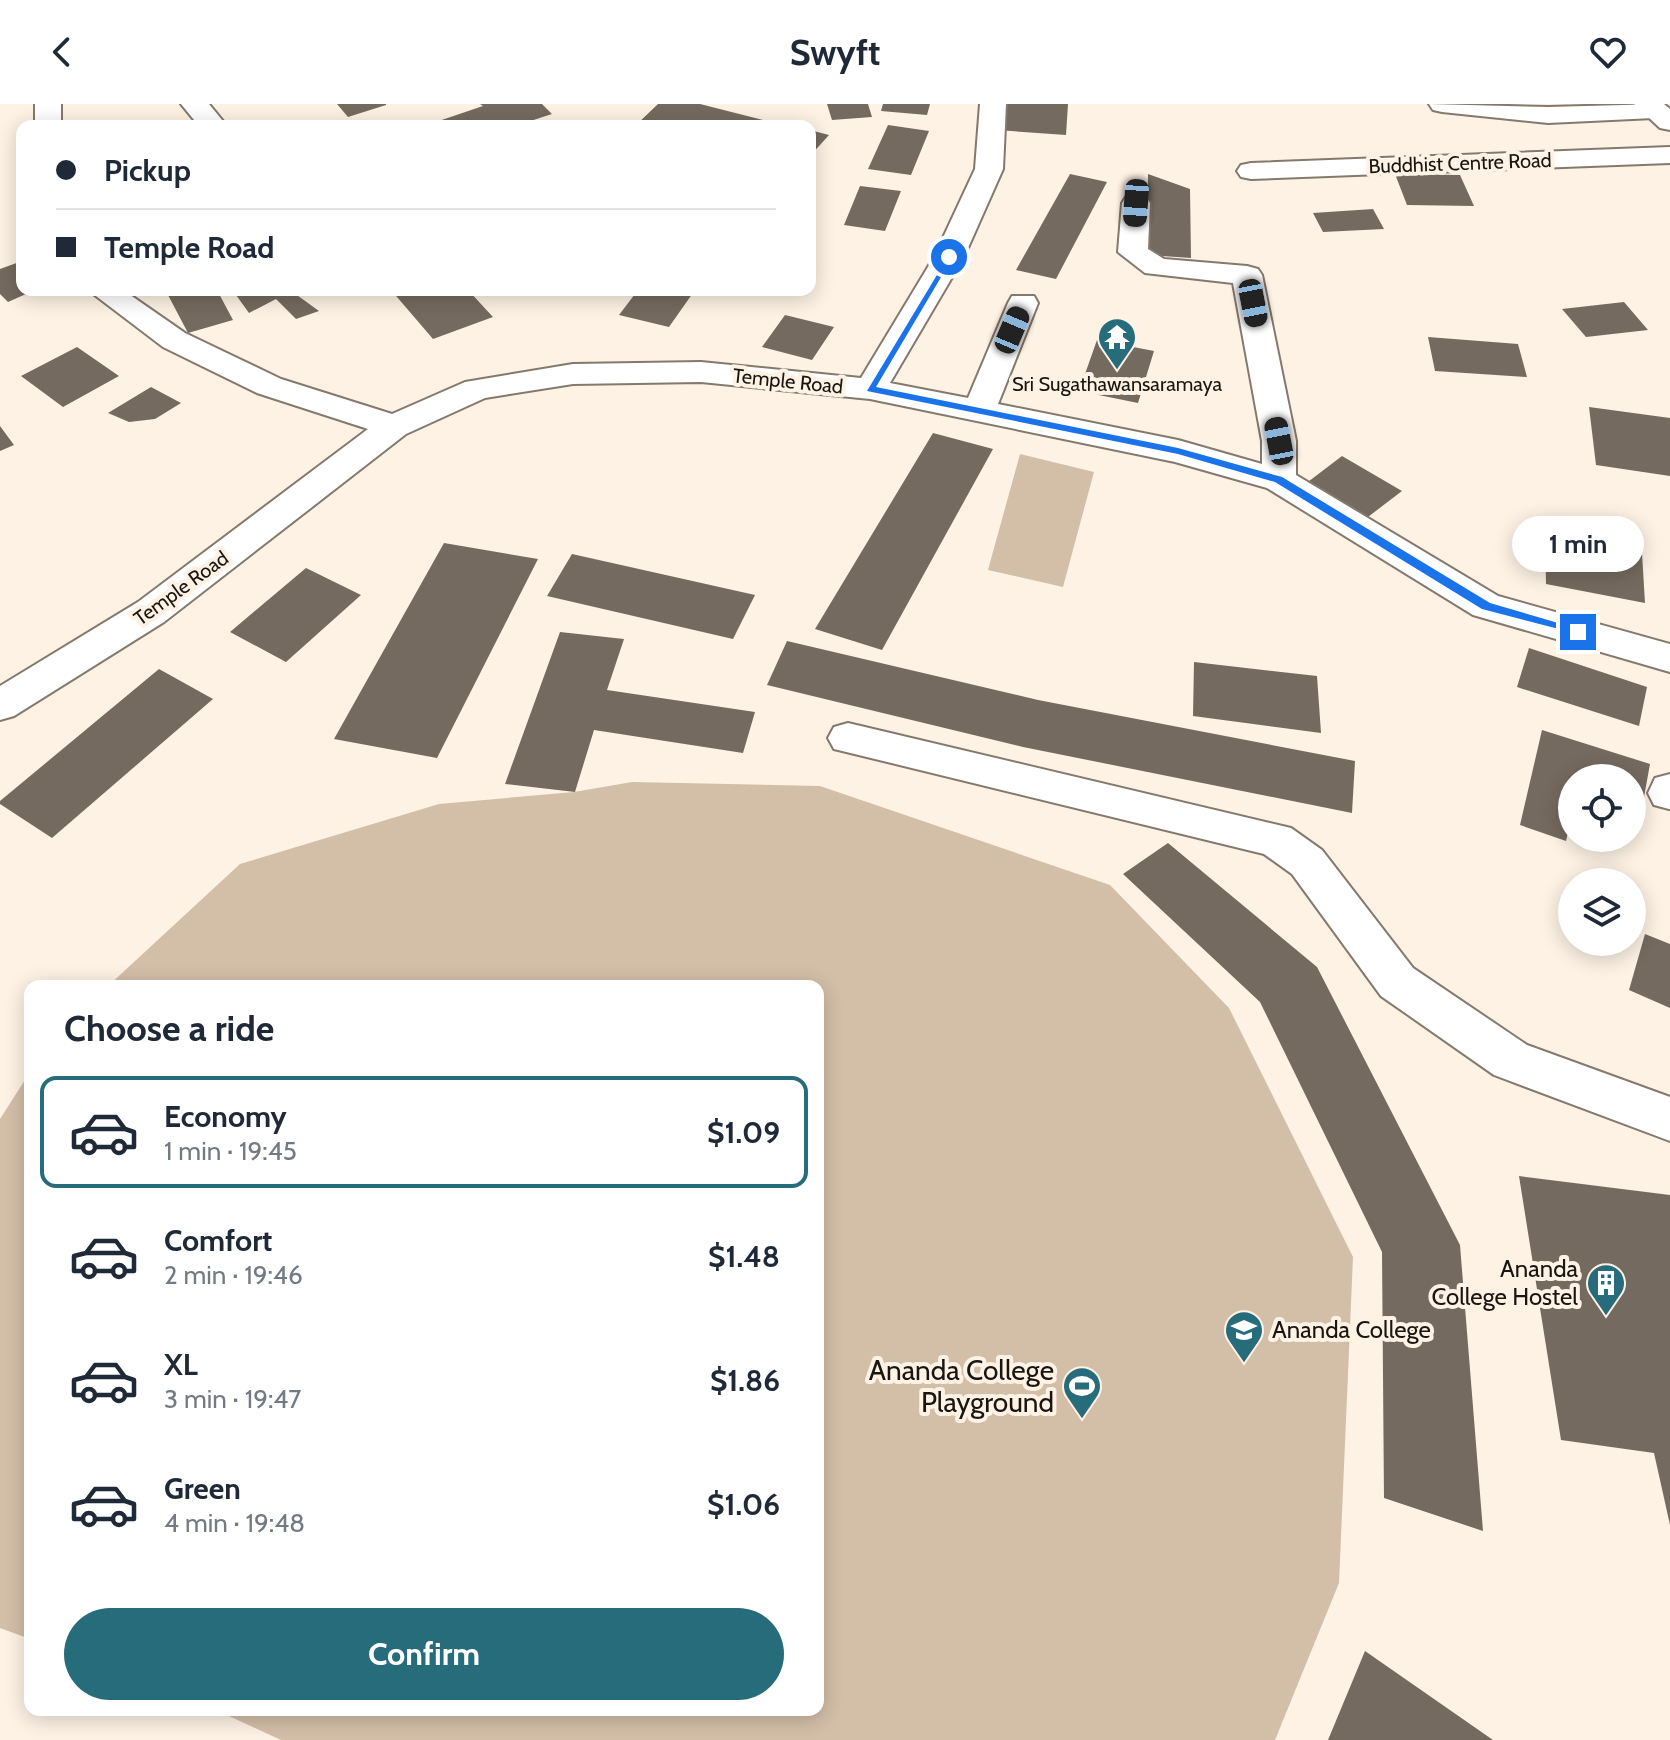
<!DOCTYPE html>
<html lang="en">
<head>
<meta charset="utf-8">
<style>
	body { margin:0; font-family:Cabin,sans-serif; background:#f2f2f3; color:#1f2937; height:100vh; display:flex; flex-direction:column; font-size:30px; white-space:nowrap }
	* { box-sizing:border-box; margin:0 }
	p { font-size:26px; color:#747a83 }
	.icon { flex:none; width:44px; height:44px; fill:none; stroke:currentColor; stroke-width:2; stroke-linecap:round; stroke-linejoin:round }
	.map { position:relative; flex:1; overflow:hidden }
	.panel { position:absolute; left:24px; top:876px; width:800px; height:736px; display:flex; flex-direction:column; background:#fff; border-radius:16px; box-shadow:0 4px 20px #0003 }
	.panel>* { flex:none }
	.guide { position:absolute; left:16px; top:16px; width:800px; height:176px; border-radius:16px; box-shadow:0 4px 20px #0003; display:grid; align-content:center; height:176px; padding:0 40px; background:#fff }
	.fabs { position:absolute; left:1558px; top:660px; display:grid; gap:16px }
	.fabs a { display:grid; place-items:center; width:88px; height:88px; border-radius:50%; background:#fff; box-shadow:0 4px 20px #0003; font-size:40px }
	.end { position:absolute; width:36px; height:36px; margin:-18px; border:10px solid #1a73e8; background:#fff; box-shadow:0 0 0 4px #fff }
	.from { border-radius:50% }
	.bubble { position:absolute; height:56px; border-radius:28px; background:#fff; box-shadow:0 4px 20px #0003; font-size:26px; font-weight:800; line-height:56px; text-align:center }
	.car { position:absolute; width:24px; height:48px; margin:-24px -12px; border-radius:10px; box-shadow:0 0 6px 2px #0007; background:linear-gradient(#222 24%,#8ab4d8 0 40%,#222 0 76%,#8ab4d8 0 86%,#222 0) }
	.guide b { display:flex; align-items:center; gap:28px; height:76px; font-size:30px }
	.guide b+b { border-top:2px solid #e0e1e3 }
	.guide i { width:20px; height:20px; background:#1f2937 }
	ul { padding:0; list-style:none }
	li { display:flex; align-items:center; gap:24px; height:112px; margin:0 16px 12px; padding:0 24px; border:4px solid transparent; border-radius:16px }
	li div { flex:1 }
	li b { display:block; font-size:30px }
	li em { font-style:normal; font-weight:800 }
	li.selected { border-color:#266c7b }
	li>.icon { width:72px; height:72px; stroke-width:1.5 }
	h2 { padding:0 40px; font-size:36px; line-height:96px }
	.button { display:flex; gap:16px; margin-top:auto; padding:16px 40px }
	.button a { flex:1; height:92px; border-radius:48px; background:#266c7b; color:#fff; font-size:32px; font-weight:800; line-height:92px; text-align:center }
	header { display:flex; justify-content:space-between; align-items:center; height:104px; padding:0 40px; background:#fff; font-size:36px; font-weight:800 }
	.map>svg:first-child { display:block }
	.green { fill:#d3bea8 }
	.building { fill:#756a5f }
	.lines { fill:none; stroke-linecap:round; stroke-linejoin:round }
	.minor-casing { stroke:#84796d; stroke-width:4 }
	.major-casing { stroke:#84796d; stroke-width:4 }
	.minor { fill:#fff; fill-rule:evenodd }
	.major { fill:#fff; fill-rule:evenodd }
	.route { fill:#1a73e8 }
	.labels { text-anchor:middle; stroke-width:8; stroke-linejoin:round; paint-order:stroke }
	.far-street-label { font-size:20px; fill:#191511; stroke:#fef2e5 }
	.far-poi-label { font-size:20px; fill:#191511; stroke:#fef2e5 }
	.poi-label { font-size:24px; fill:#191511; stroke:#fef2e5; text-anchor:end }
	.near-poi-label { font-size:28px; fill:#191511; stroke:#fef2e5; text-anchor:end }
</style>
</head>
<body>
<header><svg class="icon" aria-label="back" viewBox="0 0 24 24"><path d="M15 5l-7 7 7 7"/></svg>Swyft<svg class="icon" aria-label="heart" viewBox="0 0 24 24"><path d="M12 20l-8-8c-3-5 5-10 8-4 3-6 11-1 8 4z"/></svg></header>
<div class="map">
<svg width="1670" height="1636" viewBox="0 0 1670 1636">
	<rect width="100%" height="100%" fill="#fef2e5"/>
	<path class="green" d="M1020 350 1094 368 1063 483 988 466Z
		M632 678 820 682 1110 781 1229 904 1353 1153 1339 1479 1275 1636H281L216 1606H818V882H108L240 760 439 700 574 688Z
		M30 968V1535L0 1524V1015Z"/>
	<path class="building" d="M337 0H386V1L348 13Z
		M480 0H542L552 10 515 22H424L483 2Z
		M658 0H700L787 22H635Z
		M827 0H868L872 13 832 16Z
		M883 0H930L927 11 881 7Z
		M1000 0H1068L1066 31 997 26Z
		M888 21 929 27 911 71 868 65Z
		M810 26 829 31 810 52Z
		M1070 70 1107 78 1056 175 1016 166Z
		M1148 70 1190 85 1191 154 1147 151Z
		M1395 70 1460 71 1474 102 1407 101Z
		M860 82 901 87 885 127 844 121Z
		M1373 105 1384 125 1323 128 1313 109Z
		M22 157V186H35L8 198 0 190V165Z
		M186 186H217L233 216 188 229 168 191Z
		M250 186H290L319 207 296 215 276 195 249 209 236 191Z
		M391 186H468L493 213 433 235Z
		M638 186H695L669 223 619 211Z
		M1624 198 1648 226 1586 233 1562 205Z
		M785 211 834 223 812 256 762 243Z
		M1428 233 1518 240 1527 273 1435 267Z
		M1097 236 1154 247 1138 299 1079 287Z
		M77 243 119 272 63 303 21 272Z
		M151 283 181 299 155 315 129 318 108 309Z
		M1589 303 1670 314V372L1596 361Z
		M0 322 14 341 0 347Z
		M933 329 993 345 882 546 815 525Z
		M1342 352 1402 387 1360 419 1300 384Z
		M1545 431 1642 449 1645 499 1546 480Z
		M444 439 538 455 437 654 334 635Z
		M572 450 755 491 733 535 547 492Z
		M306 464 361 491 286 558 230 528Z
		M560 528 624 535 607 586 755 608 743 649 594 626 575 688 505 680Z
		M787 537 1038 596 1355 657 1352 709 1023 643 767 581Z
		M1529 544 1647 583 1639 622 1517 583Z
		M1194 558 1317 572 1321 629 1193 612Z
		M159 565 213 595 52 734 0 700V697Z
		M1542 626 1650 660 1638 726 1632 724V674H1572V712L1566 737 1520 721Z
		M1168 739 1317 863 1460 1141 1483 1427 1384 1394 1382 1148 1260 898 1123 770Z
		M1645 830 1670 840V904L1629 886Z
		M1519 1072 1670 1091V1421L1654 1349 1561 1336Z
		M1365 1547 1493 1636H1328Z"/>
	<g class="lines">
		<g class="minor-casing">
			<path id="minor" d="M35 0H61V22H35Z
				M181 0H209L227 22H199Z
				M980 0H1006L1003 65 964 153 890 279 968 294 1008 199 1012 192H1034L1038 199 998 300 1178 336 1262 360V337L1233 179 1145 169 1118 148 1122 99 1126 93H1146L1150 99 1148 145 1164 155 1247 162 1258 165 1262 171 1296 337V371L1498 492 1670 540V568L1473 511 1267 384 1175 358 870 295 701 278 573 280 485 294 406 330 164 518 14 612 0 616V582L138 498 368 325 257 289 163 243 88 186H123L185 229 281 275 392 310 465 278 573 260 701 258 861 274 934 153 975 65Z
				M1429 0 1548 3 1662 0 1667 6 1663 12 1654 14 1548 19 1442 8 1433 6Z
				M1670 43V59L1251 75 1241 73 1237 67 1241 61 1251 59Z
				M848 619 1291 724 1322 746 1413 864 1527 941 1670 993V1037L1494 971 1381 892 1292 770 1264 750 834 645 828 634 834 623Z
				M1670 670V705H1669L1654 701 1648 689 1655 674Z"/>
		</g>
		<g class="major-casing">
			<path id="major" d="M1634 0H1664L1670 5V26L1660 24Z"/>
		</g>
		<use href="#minor" class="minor"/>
		<use href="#major" class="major"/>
	</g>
	<path class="route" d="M949 151 953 153 876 283 1178 344 1282 373 1490 499 1582 526V531L1482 505 1275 378 1178 350 867 287Z"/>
	<defs>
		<g id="temple-pin" transform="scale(2)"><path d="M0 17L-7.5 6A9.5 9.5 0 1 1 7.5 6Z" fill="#266c7b" stroke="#fef2e5"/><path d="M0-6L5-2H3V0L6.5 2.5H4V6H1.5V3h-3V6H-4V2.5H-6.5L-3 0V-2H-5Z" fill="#fff"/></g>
		<g id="building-pin" transform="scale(2)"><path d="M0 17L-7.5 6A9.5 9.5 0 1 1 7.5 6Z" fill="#266c7b" stroke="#fef2e5"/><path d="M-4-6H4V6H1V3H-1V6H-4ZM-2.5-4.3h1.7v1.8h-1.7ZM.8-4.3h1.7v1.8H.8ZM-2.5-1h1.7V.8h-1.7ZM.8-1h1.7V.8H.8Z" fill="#fff"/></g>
		<g id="university-pin" transform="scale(2)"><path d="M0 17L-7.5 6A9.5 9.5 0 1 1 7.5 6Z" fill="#266c7b" stroke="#fef2e5"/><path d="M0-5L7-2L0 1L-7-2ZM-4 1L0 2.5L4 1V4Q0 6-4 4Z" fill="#fff"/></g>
		<g id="stadium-pin" transform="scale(2)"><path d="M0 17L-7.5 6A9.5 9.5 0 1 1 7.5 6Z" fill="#266c7b" stroke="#fef2e5"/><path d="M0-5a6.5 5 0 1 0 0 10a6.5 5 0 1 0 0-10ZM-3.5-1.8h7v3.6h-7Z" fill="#fff"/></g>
	</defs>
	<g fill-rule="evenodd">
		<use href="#temple-pin" x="1117" y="233"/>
		<use href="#building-pin" x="1606" y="1179"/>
		<use href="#university-pin" x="1244" y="1226"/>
		<use href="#stadium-pin" x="1082" y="1282"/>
	</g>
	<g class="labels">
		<g class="far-street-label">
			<text transform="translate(1460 59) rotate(-2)" y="7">Buddhist Centre Road</text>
			<text transform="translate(788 277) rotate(6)" y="7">Temple Road</text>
			<text transform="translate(181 484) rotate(-36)" y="7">Temple Road</text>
		</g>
		<g class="far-poi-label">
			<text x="1117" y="287">Sri Sugathawansaramaya</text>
		</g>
		<g class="poi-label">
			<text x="1578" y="1173">Ananda<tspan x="1578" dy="28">College Hostel</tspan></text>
			<text x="1272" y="1234" text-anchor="start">Ananda College</text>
		</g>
		<g class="near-poi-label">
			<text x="1054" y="1276">Ananda College<tspan x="1054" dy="32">Playground</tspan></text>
		</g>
	</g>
</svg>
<div class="fabs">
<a><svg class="icon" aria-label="locate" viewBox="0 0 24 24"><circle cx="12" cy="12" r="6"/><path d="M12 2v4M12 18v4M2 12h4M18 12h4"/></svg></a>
<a><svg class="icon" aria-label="layers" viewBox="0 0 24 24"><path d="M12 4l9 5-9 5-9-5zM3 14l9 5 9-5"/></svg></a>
</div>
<i class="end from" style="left:949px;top:153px"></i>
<i class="end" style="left:1578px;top:528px"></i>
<div class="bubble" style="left:1512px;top:412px;width:132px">1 min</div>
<i class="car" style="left:1136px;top:99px;rotate:184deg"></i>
<i class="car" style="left:1253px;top:199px;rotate:169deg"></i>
<i class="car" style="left:1012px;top:226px;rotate:23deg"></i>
<i class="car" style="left:1279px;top:337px;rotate:349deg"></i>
<div class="guide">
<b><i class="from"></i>Pickup</b>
<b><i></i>Temple Road</b>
</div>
<section class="panel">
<h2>Choose a ride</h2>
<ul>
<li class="selected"><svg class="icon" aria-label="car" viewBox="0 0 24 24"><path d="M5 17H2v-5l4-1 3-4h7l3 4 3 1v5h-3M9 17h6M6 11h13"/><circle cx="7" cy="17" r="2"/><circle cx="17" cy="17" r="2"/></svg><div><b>Economy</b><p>1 min · 19:45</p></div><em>$1.09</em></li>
<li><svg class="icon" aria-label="car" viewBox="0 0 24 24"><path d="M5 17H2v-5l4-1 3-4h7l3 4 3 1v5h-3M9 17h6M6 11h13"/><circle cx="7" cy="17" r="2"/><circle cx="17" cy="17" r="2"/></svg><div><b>Comfort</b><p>2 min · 19:46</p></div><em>$1.48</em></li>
<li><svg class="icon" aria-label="car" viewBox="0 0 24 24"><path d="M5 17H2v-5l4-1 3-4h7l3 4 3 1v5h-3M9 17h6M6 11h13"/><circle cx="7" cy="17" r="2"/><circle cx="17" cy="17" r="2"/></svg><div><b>XL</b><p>3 min · 19:47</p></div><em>$1.86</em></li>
<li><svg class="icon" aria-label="car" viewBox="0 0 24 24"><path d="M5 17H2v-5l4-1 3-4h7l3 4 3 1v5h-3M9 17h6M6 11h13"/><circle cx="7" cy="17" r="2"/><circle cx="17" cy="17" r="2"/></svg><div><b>Green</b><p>4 min · 19:48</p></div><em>$1.06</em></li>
</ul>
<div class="button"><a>Confirm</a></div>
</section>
</div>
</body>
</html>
